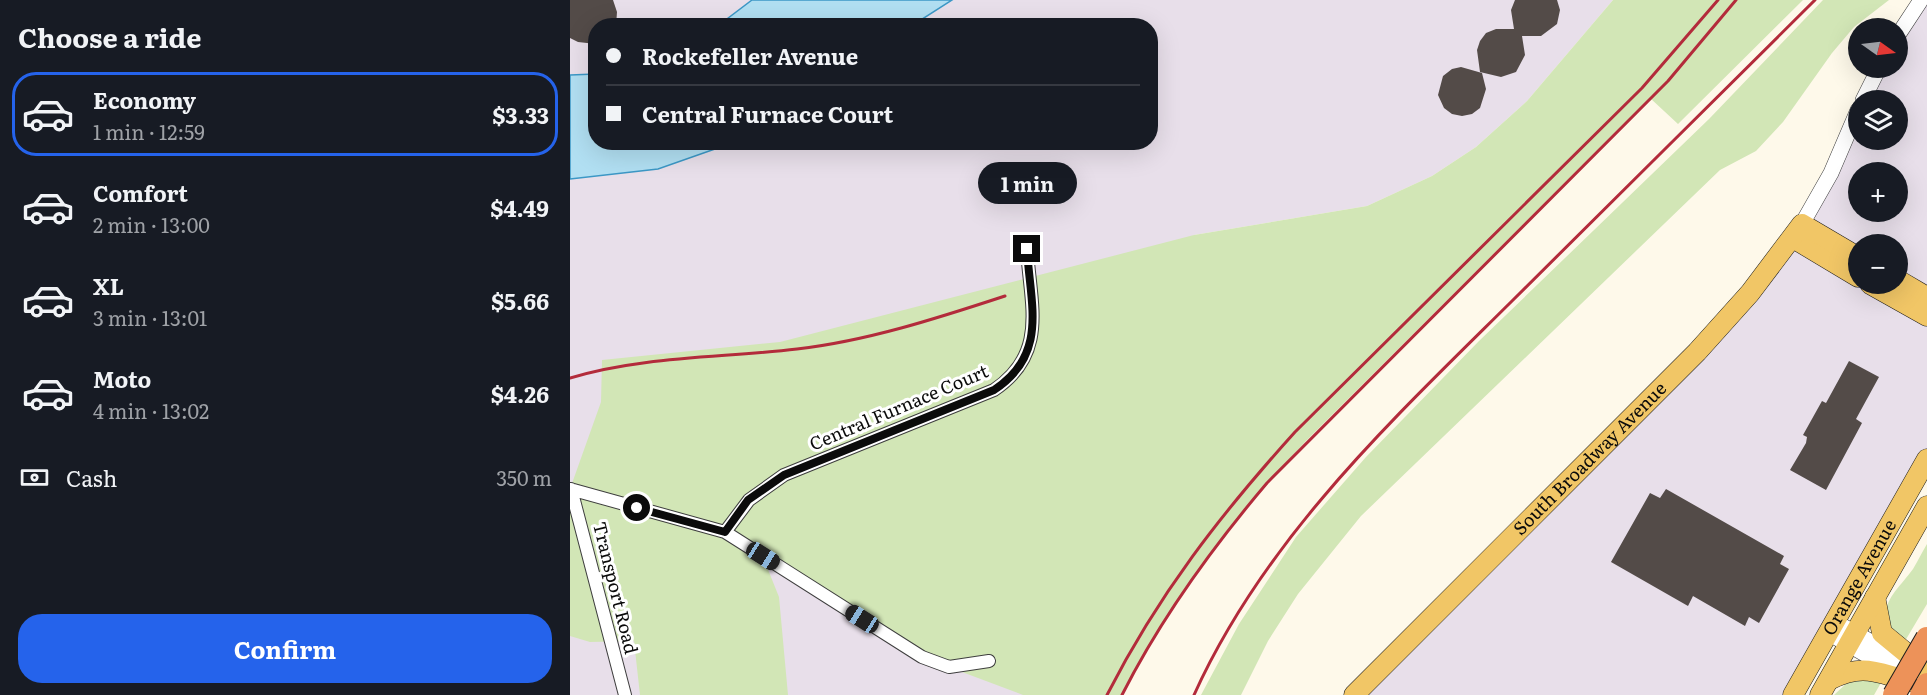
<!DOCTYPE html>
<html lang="en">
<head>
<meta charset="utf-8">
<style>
	body { margin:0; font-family:Literata,serif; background:#20242c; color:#f1f3f6; height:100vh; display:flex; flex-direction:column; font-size:22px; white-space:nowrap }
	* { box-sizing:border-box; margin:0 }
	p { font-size:20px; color:#9ea1a6 }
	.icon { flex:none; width:33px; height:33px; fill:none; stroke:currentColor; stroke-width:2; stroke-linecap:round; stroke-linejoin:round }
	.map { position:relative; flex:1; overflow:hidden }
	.drawer { display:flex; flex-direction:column; background:#171b24; width:570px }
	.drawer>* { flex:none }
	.top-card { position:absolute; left:18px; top:18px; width:570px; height:132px; border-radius:24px; box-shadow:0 6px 24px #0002; display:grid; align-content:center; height:132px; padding:0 18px; background:#171b24 }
	.needle { width:39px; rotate:104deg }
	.tools { position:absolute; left:1278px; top:18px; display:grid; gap:12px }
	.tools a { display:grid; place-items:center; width:60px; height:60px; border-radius:50%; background:#171b24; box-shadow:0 6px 24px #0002; font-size:30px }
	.end { position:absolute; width:27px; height:27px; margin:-14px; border:8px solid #0b0b0b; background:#fff; box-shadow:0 0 0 3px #fff }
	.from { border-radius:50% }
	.bubble { position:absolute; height:42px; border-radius:21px; background:#171b24; box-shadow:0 6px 24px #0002; font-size:20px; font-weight:700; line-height:42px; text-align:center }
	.car { position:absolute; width:18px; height:36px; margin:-18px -9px; border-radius:8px; box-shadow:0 0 4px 2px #0007; background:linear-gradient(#222 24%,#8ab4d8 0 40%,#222 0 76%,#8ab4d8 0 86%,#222 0) }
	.top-card b { display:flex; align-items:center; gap:21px; height:57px; font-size:22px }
	.top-card b+b { border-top:2px solid #363941 }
	.top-card i { width:15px; height:15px; background:#f1f3f6 }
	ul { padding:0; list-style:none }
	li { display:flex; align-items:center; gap:18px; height:84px; margin:0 12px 9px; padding:0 6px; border:3px solid transparent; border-radius:24px }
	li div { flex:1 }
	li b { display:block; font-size:22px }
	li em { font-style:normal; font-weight:700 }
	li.active { border-color:#2563eb }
	li>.icon { width:54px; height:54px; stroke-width:1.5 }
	h2 { padding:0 18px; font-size:27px; line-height:72px }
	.pay { display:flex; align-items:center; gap:15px; height:66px; padding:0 18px; font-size:22px }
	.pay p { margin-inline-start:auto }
	.action { display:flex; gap:12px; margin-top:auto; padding:12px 18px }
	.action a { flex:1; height:69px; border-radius:24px; background:#2563eb; color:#fff; font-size:24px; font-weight:700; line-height:69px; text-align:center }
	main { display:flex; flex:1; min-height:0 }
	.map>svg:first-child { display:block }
	.industrial { fill:#e8dfea; fill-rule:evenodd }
	.green { fill:#d2e6b6 }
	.water { fill:#b1dff2; stroke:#3c98c6; stroke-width:1.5 }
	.building { fill:#534b48 }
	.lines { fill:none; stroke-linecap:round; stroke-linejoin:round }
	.minor-casing { stroke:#3e3e3e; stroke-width:14 }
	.tertiary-casing { stroke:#3e3e3e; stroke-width:16 }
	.primary-casing { stroke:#1c1c1c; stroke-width:21 }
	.minor { stroke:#fff; stroke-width:12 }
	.tertiary { stroke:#fff; stroke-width:15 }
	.primary { stroke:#f1c666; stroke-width:20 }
	.rail { stroke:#b32b3b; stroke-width:3 }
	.motorway-bridge-casing { stroke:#1c1c1c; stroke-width:24; stroke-linecap:butt }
	.motorway-bridge { stroke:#ed9259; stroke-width:22 }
	.route { stroke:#0b0b0b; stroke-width:8 }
	.labels { text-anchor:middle; stroke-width:6; stroke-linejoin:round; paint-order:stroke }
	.street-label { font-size:18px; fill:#0b0b0b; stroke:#fff }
</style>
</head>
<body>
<main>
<section class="drawer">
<h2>Choose a ride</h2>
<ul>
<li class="active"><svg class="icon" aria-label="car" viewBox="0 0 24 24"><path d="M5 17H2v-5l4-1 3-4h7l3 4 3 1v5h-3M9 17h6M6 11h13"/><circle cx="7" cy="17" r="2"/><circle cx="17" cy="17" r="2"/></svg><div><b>Economy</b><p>1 min · 12:59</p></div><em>$3.33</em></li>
<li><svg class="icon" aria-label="car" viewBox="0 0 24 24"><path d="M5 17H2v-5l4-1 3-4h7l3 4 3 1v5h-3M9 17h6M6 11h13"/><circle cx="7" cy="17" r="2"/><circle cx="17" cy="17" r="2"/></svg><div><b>Comfort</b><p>2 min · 13:00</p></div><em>$4.49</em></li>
<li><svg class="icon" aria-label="car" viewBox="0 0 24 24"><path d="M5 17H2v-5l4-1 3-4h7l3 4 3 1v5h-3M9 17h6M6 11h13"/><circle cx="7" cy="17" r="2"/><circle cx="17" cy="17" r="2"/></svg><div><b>XL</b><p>3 min · 13:01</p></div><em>$5.66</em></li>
<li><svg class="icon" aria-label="car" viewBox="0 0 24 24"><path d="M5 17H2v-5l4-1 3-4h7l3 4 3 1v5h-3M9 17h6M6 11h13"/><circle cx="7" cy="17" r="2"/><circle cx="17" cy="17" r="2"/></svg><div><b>Moto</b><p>4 min · 13:02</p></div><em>$4.26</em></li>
</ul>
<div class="pay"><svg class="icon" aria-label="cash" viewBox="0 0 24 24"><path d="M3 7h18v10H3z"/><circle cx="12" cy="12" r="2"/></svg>Cash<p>350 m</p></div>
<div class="action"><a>Confirm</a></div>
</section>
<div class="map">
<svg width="1357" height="695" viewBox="0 0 1357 695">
	<rect width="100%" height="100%" fill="#fef9ea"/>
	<path class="industrial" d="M0 0H1043L957 101 906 147 862 176 797 206 624 235 470 695H0ZM26 26H580V142H26Z
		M1357 0V459L1223 695H784L1207 260 1288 110V140H1328V100H1293L1309 68H1328V35ZM1288 172H1328V212H1288ZM1288 244H1328V284H1288Z"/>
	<path class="green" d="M1043 0H1233L1108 124 1080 98 736 441C664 518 600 600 552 695H453L352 657 193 557 209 597 218 695H70L64 641 20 642 0 636V489L31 402 32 360 210 342 624 235 797 206 862 176 906 147 957 101Z
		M1253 0H1319L1284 27 1262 53 1213 122 1186 151 1150 170 791 516 728 594 698 641 671 695H631L669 624 726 537 796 457 909 341 1139 119Z
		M1357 544V604L1335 641C1298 611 1324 595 1343 569 1348 561 1352 552 1357 544Z
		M1281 679 1312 681 1304 695H1264Z"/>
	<path class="water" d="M182 0H382L343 25H149Z
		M25 74 26 142 162 143 88 169 0 179V75Z"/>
	<path class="building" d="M0 0H43L47 12 46 26H26V44L8 42 0 38Z
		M945 0H987L990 10 987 24 971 36H952L955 55 946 72 931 77 910 72 907 50 910 41 916 33 926 29H944L941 10Z
		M891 67 912 73 916 89 910 108 902 114 892 116 882 114 874 108 868 95 873 76 882 69Z
		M1279 361 1309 377 1286 419 1292 423 1256 490 1220 470 1236 443 1237 437 1233 435 1252 401 1256 403Z
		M1096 489 1214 556 1210 564 1219 569 1189 623 1179 617 1175 626 1123 596 1118 606 1041 562 1080 493 1090 498Z"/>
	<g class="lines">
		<g class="minor-casing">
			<path id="minor" d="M0 489 155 532 352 657 379 667 419 661
				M1 489 55 695
				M155 532 179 500 214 475 424 390C479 353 460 304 457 249"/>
		</g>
		<g class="tertiary-casing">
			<path id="tertiary" d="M1328 35 1351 0
				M1293 100 1309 68
				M1232 224 1261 173 1288 110
				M1264 621 1339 663
				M1258 633 1328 673"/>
		</g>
		<g class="primary-casing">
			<g id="primary">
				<path d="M1223 238 1288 277"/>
				<path d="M1328 280 1357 297"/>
				<path d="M1300 284 1357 316"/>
				<path d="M1305 597 1312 633 1357 670"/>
				<path d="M1259 680C1296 662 1307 674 1345 682"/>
				<path id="s1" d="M784 695 1127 352 1180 293 1232 224 1288 257"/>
				<path id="s2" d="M1223 695 1357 459"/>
				<path d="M1250 695 1357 506"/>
			</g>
		</g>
		<use href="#minor" class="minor"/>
		<use href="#tertiary" class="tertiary"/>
		<use href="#primary" class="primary"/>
		<path class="rail" d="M0 378C73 356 151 358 227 349 297 341 368 318 435 296
			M537 695C588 595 650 515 725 432L1072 88 1148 0
			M552 695C591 618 641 549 697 483L1098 81 1166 0
			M624 695C695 538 821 421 941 302 1042 201 1144 101 1245 0"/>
		<g class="motorway-bridge-casing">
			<path id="motorway-bridge" d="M1324 695 1357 638
				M1351 695 1357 684"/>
		</g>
		<use href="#motorway-bridge" class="motorway-bridge"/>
	</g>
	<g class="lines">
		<path class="route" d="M67 508 155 532 178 500 214 475 424 390C479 354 460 304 457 249"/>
	</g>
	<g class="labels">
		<g class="street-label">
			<text transform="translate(329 408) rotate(-23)" y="6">Central Furnace Court</text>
			<text dy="6" stroke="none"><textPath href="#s1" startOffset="334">South Broadway Avenue</textPath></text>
			<text dy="6" stroke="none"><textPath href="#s2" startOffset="135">Orange Avenue</textPath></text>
			<text transform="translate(45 588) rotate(76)" y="6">Transport Road</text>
		</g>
	</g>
</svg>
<div class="tools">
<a><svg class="needle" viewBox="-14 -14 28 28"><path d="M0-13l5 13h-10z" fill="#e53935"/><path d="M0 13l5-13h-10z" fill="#9ea1a6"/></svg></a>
<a><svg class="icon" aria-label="layers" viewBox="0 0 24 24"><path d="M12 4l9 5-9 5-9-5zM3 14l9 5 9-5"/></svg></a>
<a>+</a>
<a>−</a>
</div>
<i class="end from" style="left:67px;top:508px"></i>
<i class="end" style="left:457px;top:249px"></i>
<div class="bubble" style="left:408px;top:162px;width:99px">1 min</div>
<i class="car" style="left:193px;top:556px;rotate:122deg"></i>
<i class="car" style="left:292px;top:619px;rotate:302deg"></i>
<div class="top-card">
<b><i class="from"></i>Rockefeller Avenue</b>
<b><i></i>Central Furnace Court</b>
</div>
</div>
</main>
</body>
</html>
